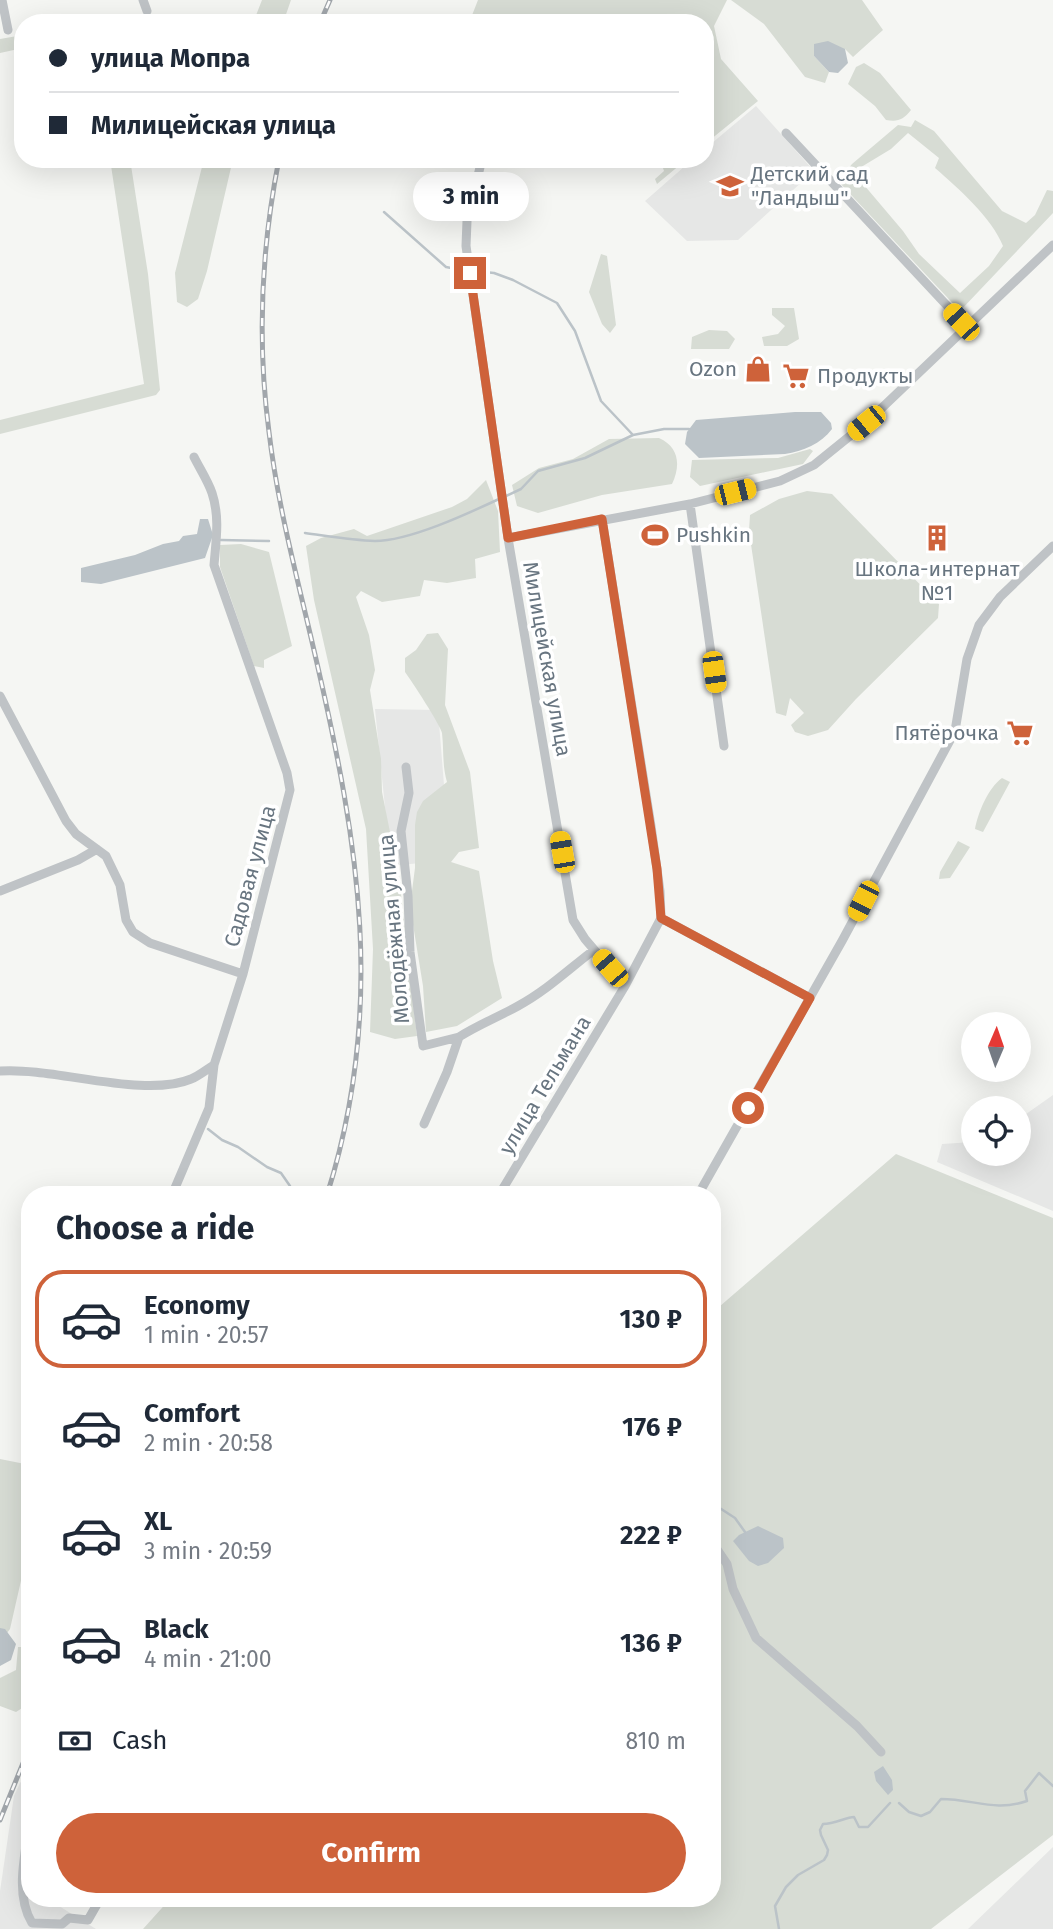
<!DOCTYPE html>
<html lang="en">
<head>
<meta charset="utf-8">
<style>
	body { margin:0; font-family:"Fira Sans",sans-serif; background:#f6f6f7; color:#1f2937; height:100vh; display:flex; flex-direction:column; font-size:26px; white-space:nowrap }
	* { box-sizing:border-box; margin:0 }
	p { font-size:23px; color:#747a83 }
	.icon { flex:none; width:38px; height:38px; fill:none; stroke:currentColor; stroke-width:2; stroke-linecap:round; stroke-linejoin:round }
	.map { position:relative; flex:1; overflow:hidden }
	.details { position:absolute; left:21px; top:1186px; width:700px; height:721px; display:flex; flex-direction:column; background:#fff; border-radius:28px; box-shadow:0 7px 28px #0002 }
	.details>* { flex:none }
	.banner { position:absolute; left:14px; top:14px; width:700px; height:154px; border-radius:28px; box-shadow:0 7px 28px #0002; display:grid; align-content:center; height:154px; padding:0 35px; background:#fff }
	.needle { width:46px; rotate:2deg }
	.tools { position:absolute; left:961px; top:1012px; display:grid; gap:14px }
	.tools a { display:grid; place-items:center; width:70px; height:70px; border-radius:50%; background:#fff; box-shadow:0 7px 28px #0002; font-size:35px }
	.end { position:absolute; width:32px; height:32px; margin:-16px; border:9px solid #ce623a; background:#fff; box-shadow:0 0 0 4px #fff }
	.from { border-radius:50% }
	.bubble { position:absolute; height:49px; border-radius:24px; background:#fff; box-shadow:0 7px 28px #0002; font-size:23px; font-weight:700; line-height:49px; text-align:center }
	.car { position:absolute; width:21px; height:42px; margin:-21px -10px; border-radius:9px; box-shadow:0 0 5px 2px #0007; background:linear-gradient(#f5c518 24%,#345 0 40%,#f5c518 0 76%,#345 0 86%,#f5c518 0) }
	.banner b { display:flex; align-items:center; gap:24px; height:66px; font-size:26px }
	.banner b+b { border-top:2px solid #e0e1e3 }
	.banner i { width:18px; height:18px; background:#1f2937 }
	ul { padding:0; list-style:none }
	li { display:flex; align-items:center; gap:21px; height:98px; margin:0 14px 10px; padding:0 21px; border:4px solid transparent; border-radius:28px }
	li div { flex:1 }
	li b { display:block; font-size:26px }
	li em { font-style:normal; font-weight:700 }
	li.selected { border-color:#ce623a }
	li>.icon { width:63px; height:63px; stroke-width:1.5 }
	h2 { padding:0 35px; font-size:32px; line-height:84px }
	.pay { display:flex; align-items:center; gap:18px; height:77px; padding:0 35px; font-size:26px }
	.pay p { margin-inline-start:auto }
	.primary-button { display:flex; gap:14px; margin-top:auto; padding:14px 35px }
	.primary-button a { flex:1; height:80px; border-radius:42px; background:#ce623a; color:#fff; font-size:28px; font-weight:700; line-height:80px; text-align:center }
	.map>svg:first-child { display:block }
	.built { fill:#e6e7e6 }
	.green { fill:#d7dcd4; fill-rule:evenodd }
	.water { fill:#bbc3c8 }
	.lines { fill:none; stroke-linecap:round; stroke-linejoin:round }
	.stream { stroke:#bbc3c8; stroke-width:2.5 }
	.minor { stroke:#bfc3c6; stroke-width:9 }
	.rail-casing { stroke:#a1a6ab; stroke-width:5 }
	.rail { stroke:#fff; stroke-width:2.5; stroke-dasharray:8; stroke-linecap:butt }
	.route { stroke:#ce623a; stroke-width:9 }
	.labels { text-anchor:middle; stroke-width:7; stroke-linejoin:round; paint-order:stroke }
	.poi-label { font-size:21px; fill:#687580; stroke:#fff; text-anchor:start }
	.street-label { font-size:21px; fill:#687580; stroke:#fff }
</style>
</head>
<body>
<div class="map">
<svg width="1053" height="1929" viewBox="0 0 1053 1929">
	<rect width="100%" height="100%" fill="#f5f6f3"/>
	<path class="built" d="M756 106 814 171 738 240 687 241 645 201 693 159H705V149Z
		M375 709 438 710 450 860 391 866Z
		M1053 1095V1211L937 1162 942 1144 973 1142V1153H1018L1019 1119Z
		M30 1770V1899H59V1906L96 1929H0V1891L14 1796 20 1783Z
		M1053 1847V1929H968Z"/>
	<path class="green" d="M262 0H291L283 23H253Z
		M478 0H727L714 26 721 59 758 101 705 144V23H469Z
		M731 0H862L883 30 853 57 845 49 814 56 829 72 825 83 805 77 764 24Z
		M23 35V48L0 53V39Z
		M864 63 880 73 911 110C903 120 898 122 886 120L875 106 848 84 856 67Z
		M915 120 934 131 1002 211 1026 223 1035 215 1047 190 1053 191V213L960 311 838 181 852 164 898 125 911 127ZM908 133 939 158 935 168C958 188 992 218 1003 246L989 266 960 293 919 254 903 231 853 172 891 149Z
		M110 159H130L148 274 160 390 156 395 0 434V420L144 384Z
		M204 159H233L207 271 198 299 187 307 177 302 175 273Z
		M660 159H687L657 184 655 179 664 171Z
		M601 254 607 256 616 325 610 333 602 324 589 292Z
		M772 308H794L799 339 787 346H764L762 337 778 334 785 326 772 315Z
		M709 330 727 331 735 339 729 349H691L692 337Z
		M659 438C679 447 681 465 672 484L602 495 538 513 517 506 512 485 539 468 573 459 609 439Z
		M810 449 813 451 803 464 700 486 690 477 692 460 778 458Z
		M486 480 498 511 500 552 475 559 476 578 447 583 424 580 420 596 382 602 361 591 356 597 369 635 375 670 370 690 381 759 382 792 399 877 417 1036 395 1039 370 1032 373 949 366 829 314 600 306 546 321 538 354 529 367 536 452 507 467 499Z
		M807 491 832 494 939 604 938 618 856 699 828 730 808 736 795 732 791 725 804 713 790 698 786 716 776 713 749 531 750 515 779 499Z
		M241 544 269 552 292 646 264 660V668L254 666 220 567V545Z
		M438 633 448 649 445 705 470 772 479 848 459 852 451 862 479 871 493 961 502 998 457 1026 426 1032 423 986 410 906 415 868V825L417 812 423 801 447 782C442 765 444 750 442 733 441 726 411 680 405 672V658L416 650 427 634Z
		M1002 778 1010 782 983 832 975 829C978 813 988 788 1002 778Z
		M958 841 970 847 950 878 939 879 940 872Z
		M896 1154 1053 1218V1835L931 1929H143L170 1899H712V1567L723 1557 712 1549V1313Z
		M0 1459 30 1465V1541L10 1629 0 1642Z
		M18 1647H30V1703L16 1712 0 1706V1678L16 1670Z"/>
	<path class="water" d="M828 41 845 49 848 63 838 73 829 72 814 56V44Z
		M795 412H821L831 423 832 429C821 444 803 451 785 454L699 458 685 444 687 432 696 420Z
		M200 519H208L213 535 205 558 101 584 81 582V568L135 555 163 544 179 541 183 536 197 534Z
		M758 1526 783 1538 784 1548 768 1563 758 1566 749 1561 733 1541 739 1535Z
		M0 1628 5 1629 16 1644 11 1660 0 1666Z
		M883 1766 892 1780 893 1790 888 1795 876 1781 874 1772Z"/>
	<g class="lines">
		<path class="stream" d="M384 212 446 267 461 270
			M475 271 494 273 513 280 557 303 575 331 601 401 633 435
			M504 497 521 489 538 471 585 458 633 435 664 429H689
			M305 533C328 536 352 540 375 541 409 541 467 514 499 499
			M221 540 269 541
			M208 1129 222 1140 238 1147 267 1167 281 1173 290 1186 292 1195
			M712 1503 735 1518 745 1532
			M899 1803 909 1812 921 1816 930 1812 941 1799C973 1799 995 1812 1027 1801L1025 1791 1039 1773 1053 1786
			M779 1929 775 1906 786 1887 798 1875 824 1860 827 1855 828 1850 821 1835 820 1830 823 1824C835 1824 846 1817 854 1817L859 1827H868L890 1803"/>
		<path class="minor" d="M2 0 8 30
			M143 0 147 11
			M786 133 967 327
			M482 159 467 221 466 246 508 538 573 920 585 939 625 986
			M690 504 724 746
			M602 519 651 826 660 891 661 918 810 998
			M508 538 690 504 780 481 814 465 866 423 1053 245
			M0 696 66 821 76 834 106 856 120 885 126 920 133 932 150 943 243 974
			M406 767 409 793 401 831 408 896 410 952 423 1046 459 1037
			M0 891 78 860 97 849
			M0 1071C54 1067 144 1099 191 1079 199 1076 207 1069 214 1065
			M424 1124 447 1072 459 1037C478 1025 498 1017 518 1006 546 991 569 969 594 950
			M172 1195 209 1108 214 1065 243 974 290 790 287 773 214 565C216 541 220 517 212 493 208 481 200 469 194 457
			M499 1195 625 986 661 918
			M698 1195 842 941 955 731 967 659 979 625 1000 597 1053 546
			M712 1542 727 1564 733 1589 756 1638 857 1726 881 1752
			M30 1819C26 1852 14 1893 32 1923L62 1924 69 1918 88 1920 100 1899"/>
		<g class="rail-casing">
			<path id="rail" d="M320 23 330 0
				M279 159C261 250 257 341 269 432 278 509 299 584 316 659 359 845 386 1008 327 1195
				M0 1820 30 1746"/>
		</g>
		<use href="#rail" class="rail"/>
	</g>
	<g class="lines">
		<path class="route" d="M470 273 508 538 602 519 657 869 661 918 810 998 748 1108"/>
	</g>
	<defs>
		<g id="school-bare" transform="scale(2.1)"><path d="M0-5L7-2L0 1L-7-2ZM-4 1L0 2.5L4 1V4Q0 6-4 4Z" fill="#ce623a" stroke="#fff" stroke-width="2.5" paint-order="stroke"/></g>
		<g id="shop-bare" transform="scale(2.1)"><path d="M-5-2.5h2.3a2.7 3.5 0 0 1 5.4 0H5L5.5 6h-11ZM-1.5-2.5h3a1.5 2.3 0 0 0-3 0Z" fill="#ce623a" stroke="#fff" stroke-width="2.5" paint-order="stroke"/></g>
		<g id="supermarket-bare" transform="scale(2.1)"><path d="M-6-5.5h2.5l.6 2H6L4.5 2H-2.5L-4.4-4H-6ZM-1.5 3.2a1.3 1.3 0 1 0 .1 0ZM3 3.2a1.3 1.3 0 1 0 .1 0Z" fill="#ce623a" stroke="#fff" stroke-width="2.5" paint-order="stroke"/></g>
		<g id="stadium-bare" transform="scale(2.1)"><path d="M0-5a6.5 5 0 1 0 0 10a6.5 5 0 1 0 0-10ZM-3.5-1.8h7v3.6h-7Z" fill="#ce623a" stroke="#fff" stroke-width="2.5" paint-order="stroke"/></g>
		<g id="building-bare" transform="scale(2.1)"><path d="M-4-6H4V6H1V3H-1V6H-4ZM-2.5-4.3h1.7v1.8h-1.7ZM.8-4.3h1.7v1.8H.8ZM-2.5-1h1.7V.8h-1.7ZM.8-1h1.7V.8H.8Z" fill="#ce623a" stroke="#fff" stroke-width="2.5" paint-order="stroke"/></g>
	</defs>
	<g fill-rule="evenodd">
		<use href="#school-bare" x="730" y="186"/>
		<use href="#shop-bare" x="758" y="369"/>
		<use href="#supermarket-bare" x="796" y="376"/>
		<use href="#stadium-bare" x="655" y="535"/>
		<use href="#building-bare" x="937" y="538"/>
		<use href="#supermarket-bare" x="1020" y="733"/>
	</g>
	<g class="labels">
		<g class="poi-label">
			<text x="751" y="181">Детский сад<tspan x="751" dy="24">"Ландыш"</tspan></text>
			<text x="737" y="376" text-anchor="end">Ozon</text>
			<text x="817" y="383">Продукты</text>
			<text x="676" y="542">Pushkin</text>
			<text x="937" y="576" text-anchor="middle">Школа-интернат<tspan x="937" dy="24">№1</tspan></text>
			<text x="999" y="740" text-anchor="end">Пятёрочка</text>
		</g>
		<g class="street-label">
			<text transform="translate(547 659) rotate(80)" y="7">Милицейская улица</text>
			<text transform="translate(250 876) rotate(-75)" y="7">Садовая улица</text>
			<text transform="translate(394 929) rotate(-95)" y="7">Молодёжная улица</text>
			<text transform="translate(545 1085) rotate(-59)" y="7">улица Тельмана</text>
		</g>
	</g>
</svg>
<div class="tools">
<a><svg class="needle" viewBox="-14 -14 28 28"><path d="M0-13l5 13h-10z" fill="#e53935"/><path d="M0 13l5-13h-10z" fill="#747a83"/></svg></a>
<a><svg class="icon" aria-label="locate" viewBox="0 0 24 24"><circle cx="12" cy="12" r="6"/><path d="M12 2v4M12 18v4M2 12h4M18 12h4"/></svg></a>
</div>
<i class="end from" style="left:748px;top:1108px"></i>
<i class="end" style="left:470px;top:273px"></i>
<div class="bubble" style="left:413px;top:172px;width:116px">3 min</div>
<i class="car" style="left:961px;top:322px;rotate:317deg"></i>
<i class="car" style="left:866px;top:423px;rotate:231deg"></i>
<i class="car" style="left:735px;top:492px;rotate:76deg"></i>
<i class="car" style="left:714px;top:672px;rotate:172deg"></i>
<i class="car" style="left:562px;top:852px;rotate:350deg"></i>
<i class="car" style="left:863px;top:901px;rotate:207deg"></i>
<i class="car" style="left:610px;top:968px;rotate:319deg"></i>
<div class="banner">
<b><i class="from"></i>улица Мопра</b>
<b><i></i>Милицейская улица</b>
</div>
<section class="details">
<h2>Choose a ride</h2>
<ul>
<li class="selected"><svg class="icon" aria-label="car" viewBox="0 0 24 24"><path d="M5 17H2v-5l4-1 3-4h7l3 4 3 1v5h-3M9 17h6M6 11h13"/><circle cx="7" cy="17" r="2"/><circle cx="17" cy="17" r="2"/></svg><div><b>Economy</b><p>1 min · 20:57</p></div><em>130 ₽</em></li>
<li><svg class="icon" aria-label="car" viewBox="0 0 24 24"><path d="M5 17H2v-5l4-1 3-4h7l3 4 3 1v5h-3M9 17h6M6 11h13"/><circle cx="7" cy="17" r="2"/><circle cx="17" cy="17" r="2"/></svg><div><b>Comfort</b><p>2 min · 20:58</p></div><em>176 ₽</em></li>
<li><svg class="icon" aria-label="car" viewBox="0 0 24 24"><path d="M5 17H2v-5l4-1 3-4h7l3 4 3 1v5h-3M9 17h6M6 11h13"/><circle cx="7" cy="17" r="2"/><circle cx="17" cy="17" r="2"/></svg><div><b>XL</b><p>3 min · 20:59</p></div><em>222 ₽</em></li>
<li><svg class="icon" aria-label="car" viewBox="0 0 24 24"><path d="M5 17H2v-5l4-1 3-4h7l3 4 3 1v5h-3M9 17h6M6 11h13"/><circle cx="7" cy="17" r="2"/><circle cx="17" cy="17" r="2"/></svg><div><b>Black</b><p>4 min · 21:00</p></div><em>136 ₽</em></li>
</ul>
<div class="pay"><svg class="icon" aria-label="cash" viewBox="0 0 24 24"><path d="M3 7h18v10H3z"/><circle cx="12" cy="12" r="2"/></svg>Cash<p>810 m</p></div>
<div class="primary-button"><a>Confirm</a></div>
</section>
</div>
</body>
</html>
